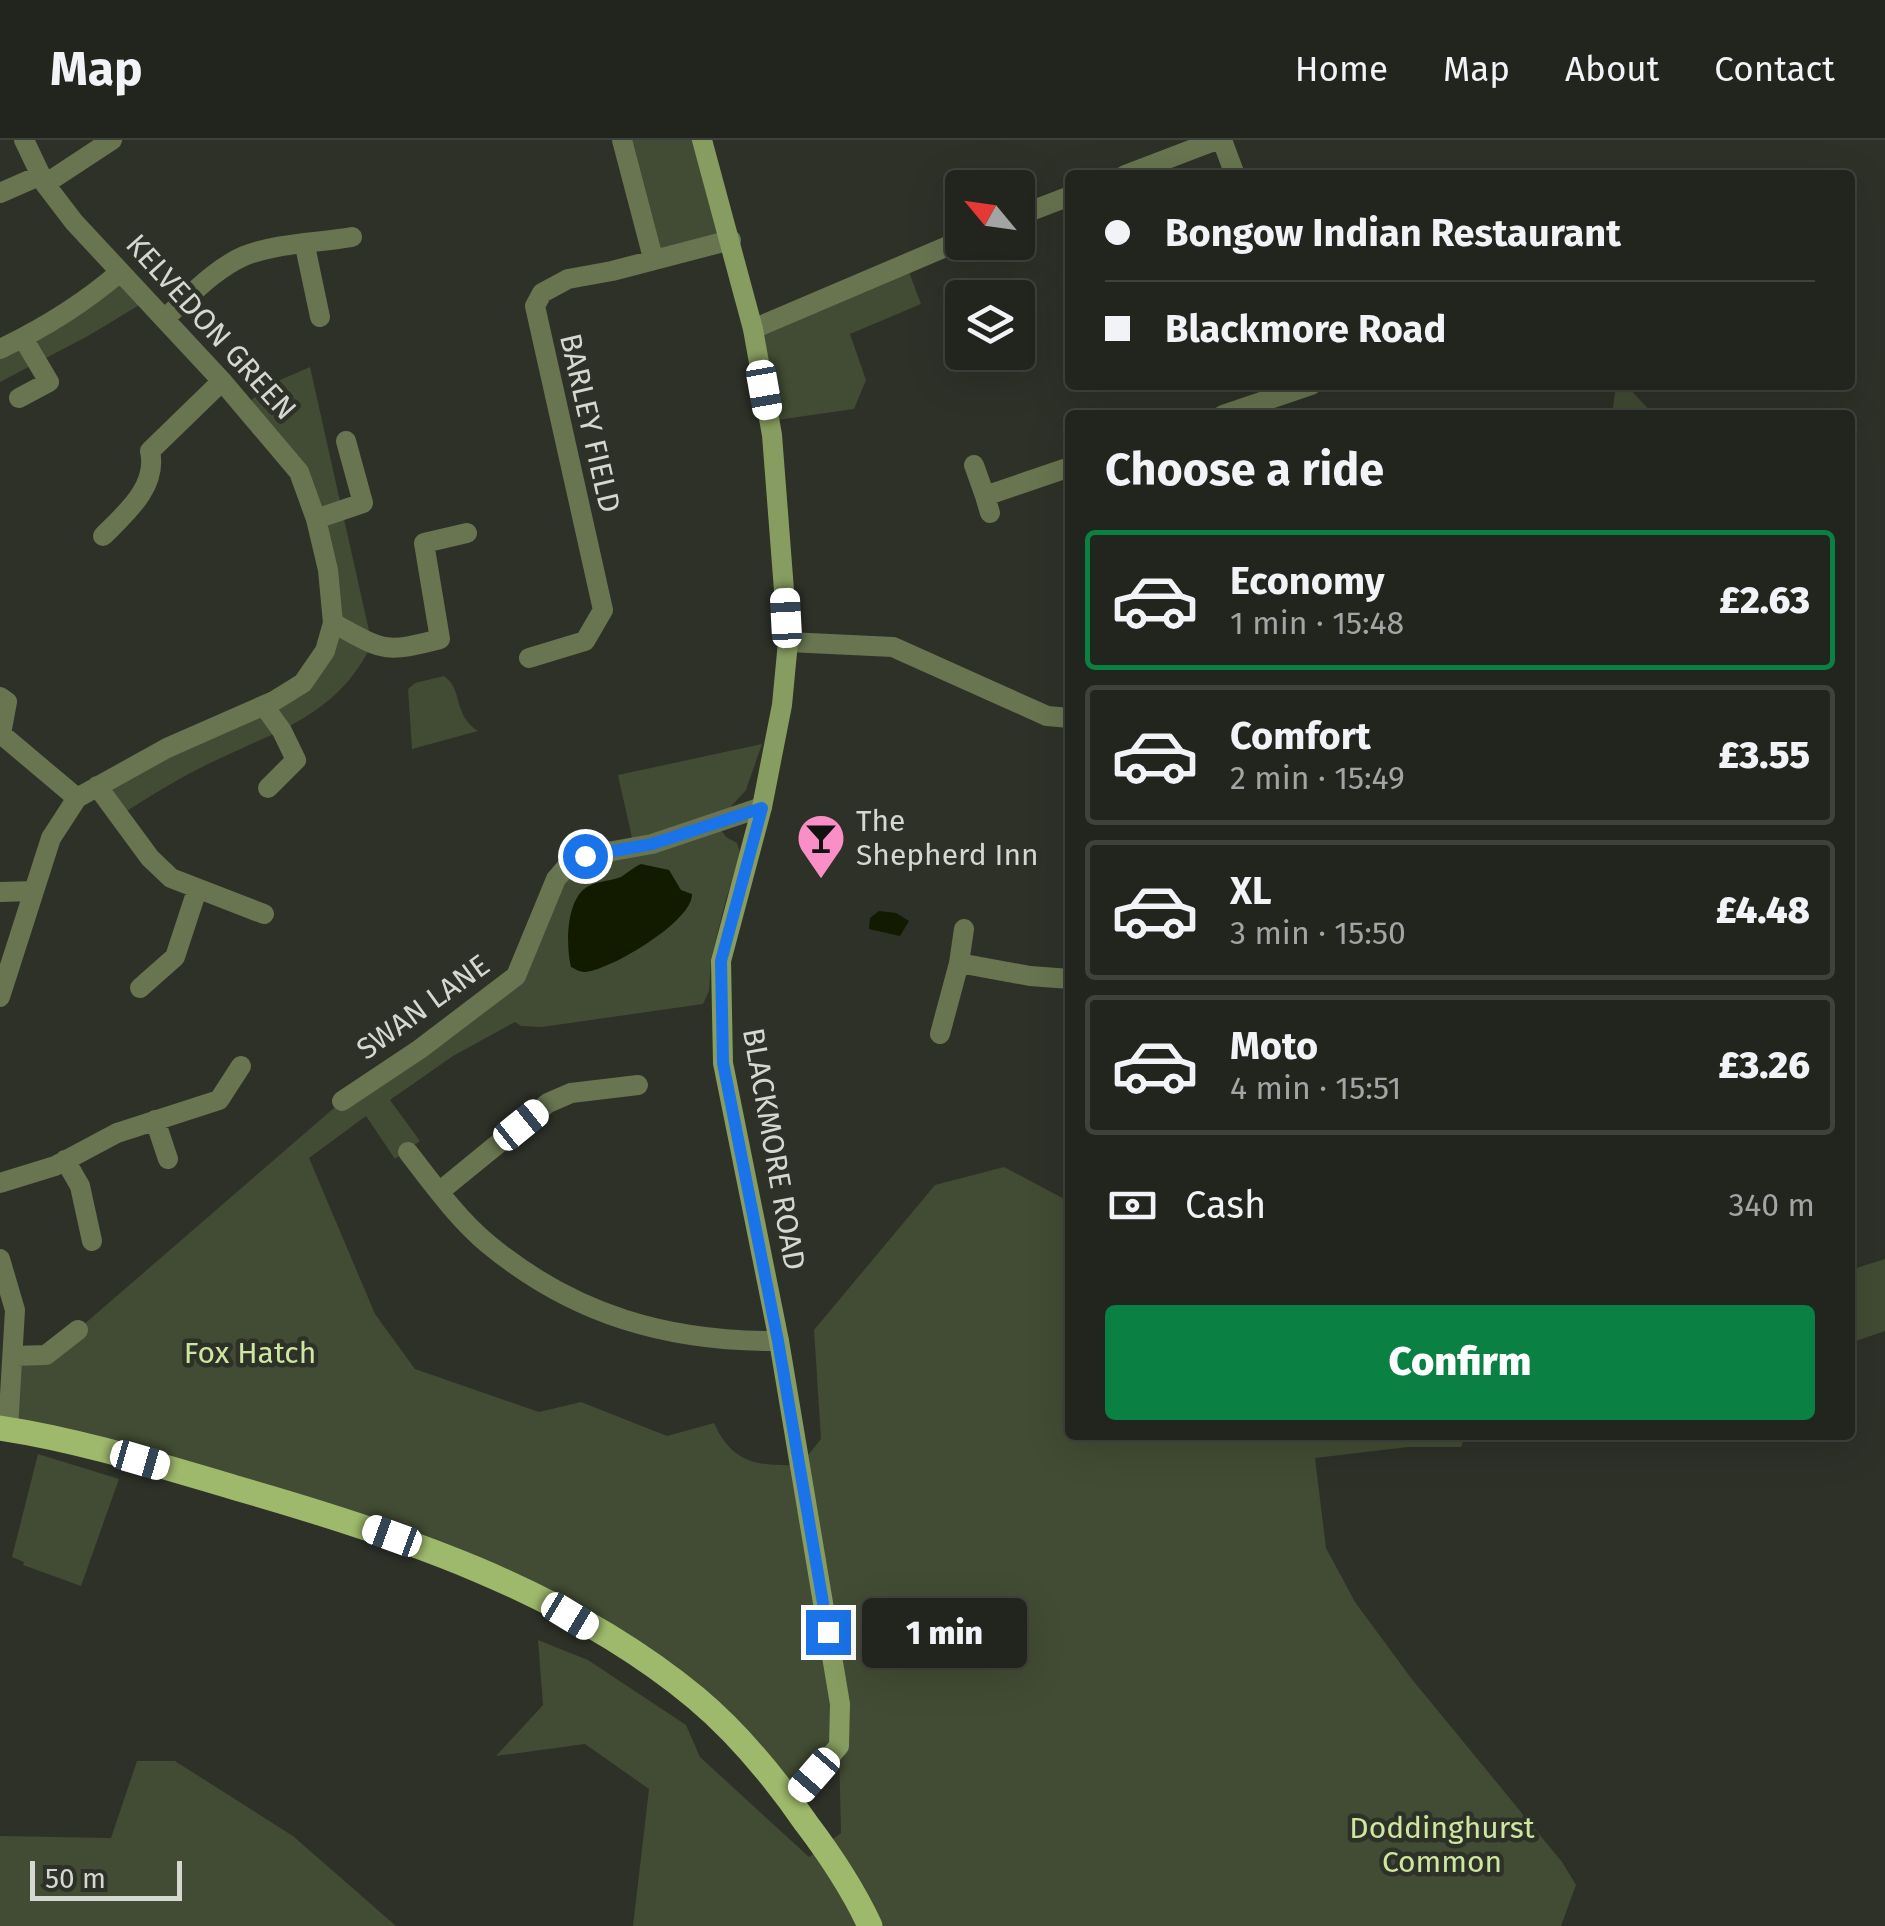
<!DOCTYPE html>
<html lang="en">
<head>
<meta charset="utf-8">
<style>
	body { margin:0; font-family:"Fira Sans",sans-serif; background:#2a2d27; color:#f1f3f6; height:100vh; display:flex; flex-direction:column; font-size:38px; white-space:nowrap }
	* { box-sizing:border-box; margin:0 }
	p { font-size:32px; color:#a2a5a4 }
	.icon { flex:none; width:55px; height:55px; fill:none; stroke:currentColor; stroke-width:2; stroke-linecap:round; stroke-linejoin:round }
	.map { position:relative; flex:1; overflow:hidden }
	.details { position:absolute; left:1065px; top:270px; width:790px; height:1030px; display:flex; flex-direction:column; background:#22251e; border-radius:10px; box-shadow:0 10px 40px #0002,0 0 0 2px #3f423c }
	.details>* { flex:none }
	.top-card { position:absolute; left:1065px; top:30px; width:790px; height:220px; border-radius:10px; box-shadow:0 10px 40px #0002,0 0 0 2px #3f423c; display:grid; align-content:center; height:220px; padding:0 40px; background:#22251e }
	.needle { width:65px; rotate:299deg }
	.fabs { position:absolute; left:945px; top:30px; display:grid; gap:20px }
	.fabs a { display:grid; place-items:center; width:90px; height:90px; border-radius:10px; background:#22251e; box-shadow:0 10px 40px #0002,0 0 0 2px #3f423c; font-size:50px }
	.scale { position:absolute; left:30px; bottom:25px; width:152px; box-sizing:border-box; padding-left:10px; border:5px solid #d5d7d1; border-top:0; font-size:28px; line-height:35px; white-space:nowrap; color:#d5d7d1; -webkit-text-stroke:8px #2e3128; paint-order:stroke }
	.end { position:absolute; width:45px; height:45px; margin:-22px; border:12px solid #1a73e8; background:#fff; box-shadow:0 0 0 5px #fff }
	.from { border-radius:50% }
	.bubble { position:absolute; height:70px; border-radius:10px; background:#22251e; box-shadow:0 10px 40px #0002,0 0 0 2px #3f423c; font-size:32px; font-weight:800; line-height:70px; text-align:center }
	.car { position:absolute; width:30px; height:60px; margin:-30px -15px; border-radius:12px; box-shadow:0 0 8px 2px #0007; background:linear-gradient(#fff 24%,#345 0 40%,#fff 0 76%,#345 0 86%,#fff 0) }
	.top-card b { display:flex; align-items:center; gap:35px; height:95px; font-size:38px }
	.top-card b+b { border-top:2px solid #3f423c }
	.top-card i { width:25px; height:25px; background:#f1f3f6 }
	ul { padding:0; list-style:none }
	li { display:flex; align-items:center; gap:30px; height:140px; margin:0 20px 15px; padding:0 20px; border:5px solid #3f423c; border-radius:10px }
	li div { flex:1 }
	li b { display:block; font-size:38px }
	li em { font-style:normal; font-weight:800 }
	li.on { border-color:#0b8043 }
	li>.icon { width:90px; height:90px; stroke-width:1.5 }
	h2 { padding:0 40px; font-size:45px; line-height:120px }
	.pay { display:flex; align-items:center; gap:25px; height:110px; padding:0 40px; font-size:38px }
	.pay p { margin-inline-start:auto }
	.action { display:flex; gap:20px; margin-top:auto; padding:20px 40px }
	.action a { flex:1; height:115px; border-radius:10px; background:#0b8043; color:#fff; font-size:40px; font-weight:800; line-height:115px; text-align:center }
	header { display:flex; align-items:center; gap:60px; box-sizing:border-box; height:140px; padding:0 50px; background:#22251e; border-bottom:2px solid #3f423c }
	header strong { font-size:48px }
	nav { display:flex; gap:55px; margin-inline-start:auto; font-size:35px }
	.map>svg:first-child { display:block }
	.green { fill:#424b33 }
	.water { fill:#121a00 }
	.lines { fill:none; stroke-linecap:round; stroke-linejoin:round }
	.street { stroke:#687550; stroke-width:20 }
	.secondary { stroke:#879c60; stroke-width:20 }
	.primary { stroke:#9fb96c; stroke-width:25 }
	.route { stroke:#1a73e8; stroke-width:12 }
	.labels { text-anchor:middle; stroke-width:9; stroke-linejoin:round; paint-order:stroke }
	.street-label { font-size:30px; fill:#d5d7d1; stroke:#2e3128 }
	.poi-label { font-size:30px; fill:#d5d7d1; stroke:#2e3128; text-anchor:start }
	.park-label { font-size:30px; fill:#cee7a0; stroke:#2e3128 }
</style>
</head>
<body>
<header>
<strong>Map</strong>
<nav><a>Home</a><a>Map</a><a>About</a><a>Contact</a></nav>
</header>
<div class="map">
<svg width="1885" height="1786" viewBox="0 0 1885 1786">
	<rect width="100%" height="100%" fill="#2e3128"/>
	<path class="green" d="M622 0H702L731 100 653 118Z
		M906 124 921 164 850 194 866 240 854 269 770 281 753 189Z
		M120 132 146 161 88 196 0 242V209Z
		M310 227 372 504C339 572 285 588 221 618 185 634 152 655 119 676L97 646 302 543 333 483 299 332 244 266 271 244Z
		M1616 245H1626L1654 275H1612Z
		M444 536C464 550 452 574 478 591L412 609 408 549 415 543Z
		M762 604 746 650 716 683 726 697 737 703 741 716 726 759 711 819 709 851 703 864 542 887 521 886 515 882 453 916 390 960 420 1001 395 1019 366 976 309 1018 375 1174 415 1229 539 1272 581 1262 667 1296 714 1283C733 1325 759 1326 800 1325L821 1299 814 1190 935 1045 1004 1027 1070 1062V1295H1465L1461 1307H1408L1315 1318 1326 1408 1355 1462 1411 1538 1562 1722 1576 1745 1561 1786H633L649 1649 585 1604 496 1616 543 1565 538 1500 588 1520 686 1585 700 1617 809 1717 841 1693 839 1608 791 1661 695 1558 502 1441 8 1289 13 1216 59 1206 342 961 502 845 556 739 634 707 618 635Z
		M1885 1119V1191L1850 1203V1130Z
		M38 1314 119 1339 81 1446 23 1425 24 1422 12 1417Z
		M137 1621H175L293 1696 396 1786H0V1696L111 1698Z"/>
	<path class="water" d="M641 724 669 730 681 750 692 754C693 781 612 829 586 832 580 832 577 830 571 827 566 806 566 766 583 750 594 740 609 742 621 737 627 733 634 727 641 724Z
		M879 771 896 773 909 781 900 796 869 789 870 778Z"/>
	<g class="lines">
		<path class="street" d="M622 0 653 118
			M1222 0 1235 35
			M1125 35 1217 0
			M45 44 112 0
			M0 53 41 35
			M1018 76 1070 56
			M305 106 320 177
			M164 179C188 158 214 129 244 116 276 103 318 103 352 97
			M753 189 962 100
			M0 209C44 188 83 164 120 132
			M19 258 49 242 23 198
			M1223 275 1311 245
			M974 325 985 356
			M990 373 985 356 1070 327
			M316 379 363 363 346 301
			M103 396C126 373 158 346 150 311L222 241
			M333 483C383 510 383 514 440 499L424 403 467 393
			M788 502 893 507 1047 576 1070 578
			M529 518 585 501 603 470 535 166 542 153 568 139 612 131 731 100
			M0 557 7 562 1 594 77 658
			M264 566 282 591 296 620 268 648
			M97 646 150 718 171 738 264 774
			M0 752 34 751
			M959 823 964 789
			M140 848 175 817 197 750
			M0 857 51 698 77 658 167 608 274 561 303 543 325 511 333 483 328 430 316 379 299 332 222 241 74 82 45 44 24 0
			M940 894 959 823 1030 836 1070 839
			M342 961 420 909 516 836 556 739 569 724 585 716 652 704 762 667
			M155 980 168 1019
			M408 1012C432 1043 457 1078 488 1104 574 1175 668 1202 779 1201
			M65 1020 80 1046 92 1101
			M0 1043 55 1026 117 993 219 960 241 926
			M439 1052 548 963 571 953 638 945
			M0 1119 15 1170 8 1289
			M13 1216 46 1215 78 1190"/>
		<path class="secondary" d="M702 0 753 189 772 295 788 502 782 565 762 667 721 821 723 923 779 1201 840 1564 839 1606 791 1661"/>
		<path class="primary" d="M0 1288C80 1300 158 1325 236 1348 397 1394 564 1449 696 1558 739 1594 774 1637 806 1683 831 1716 853 1749 870 1786"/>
	</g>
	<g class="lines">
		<path class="route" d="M585 716 652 704 762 668 721 821 723 923 778 1201 828 1492"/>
	</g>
	<defs>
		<g id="bar-pin" transform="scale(2.5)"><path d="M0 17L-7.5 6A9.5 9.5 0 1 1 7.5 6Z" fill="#fa8fc7" stroke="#2e3128"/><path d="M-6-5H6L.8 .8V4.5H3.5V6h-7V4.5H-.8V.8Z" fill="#111"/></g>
	</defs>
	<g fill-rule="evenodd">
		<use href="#bar-pin" x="821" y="698"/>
	</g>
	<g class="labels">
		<g class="street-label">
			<text transform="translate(211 187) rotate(48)" y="10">KELVEDON GREEN</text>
			<text transform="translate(590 283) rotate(77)" y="10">BARLEY FIELD</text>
			<text transform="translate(423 867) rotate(-36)" y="10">SWAN LANE</text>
			<text transform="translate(774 1009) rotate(80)" y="10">BLACKMORE ROAD</text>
		</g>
		<g class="poi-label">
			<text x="856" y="691">The<tspan x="856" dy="34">Shepherd Inn</tspan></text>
		</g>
		<g class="park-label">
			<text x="250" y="1223">Fox Hatch</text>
			<text x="1442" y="1698">Doddinghurst<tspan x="1442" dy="34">Common</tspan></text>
		</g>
	</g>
</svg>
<div class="fabs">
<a><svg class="needle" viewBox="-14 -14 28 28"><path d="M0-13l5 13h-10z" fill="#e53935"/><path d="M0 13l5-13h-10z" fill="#a2a5a4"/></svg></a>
<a><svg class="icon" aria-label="layers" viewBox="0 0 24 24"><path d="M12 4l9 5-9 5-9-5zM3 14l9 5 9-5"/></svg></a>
</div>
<div class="scale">50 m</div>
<i class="end from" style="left:585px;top:716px"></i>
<i class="end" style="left:828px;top:1492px"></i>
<div class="bubble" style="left:862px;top:1458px;width:165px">1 min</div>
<i class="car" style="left:764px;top:250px;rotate:170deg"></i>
<i class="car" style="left:786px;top:478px;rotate:357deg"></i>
<i class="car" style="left:521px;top:985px;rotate:51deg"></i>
<i class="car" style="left:140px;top:1320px;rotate:106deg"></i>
<i class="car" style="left:392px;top:1396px;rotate:290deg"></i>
<i class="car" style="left:570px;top:1476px;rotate:121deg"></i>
<i class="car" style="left:814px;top:1635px;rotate:221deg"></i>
<div class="top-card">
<b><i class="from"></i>Bongow Indian Restaurant</b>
<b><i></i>Blackmore Road</b>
</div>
<section class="details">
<h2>Choose a ride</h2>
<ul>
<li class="on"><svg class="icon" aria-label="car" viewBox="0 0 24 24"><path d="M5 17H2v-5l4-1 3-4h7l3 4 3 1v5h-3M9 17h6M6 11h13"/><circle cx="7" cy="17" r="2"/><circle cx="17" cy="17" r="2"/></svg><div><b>Economy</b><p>1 min · 15:48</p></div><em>£2.63</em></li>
<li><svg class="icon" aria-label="car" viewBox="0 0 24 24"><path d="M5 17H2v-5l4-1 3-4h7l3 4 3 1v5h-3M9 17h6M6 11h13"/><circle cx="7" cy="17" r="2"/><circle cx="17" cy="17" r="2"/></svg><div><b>Comfort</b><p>2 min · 15:49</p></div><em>£3.55</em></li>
<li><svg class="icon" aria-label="car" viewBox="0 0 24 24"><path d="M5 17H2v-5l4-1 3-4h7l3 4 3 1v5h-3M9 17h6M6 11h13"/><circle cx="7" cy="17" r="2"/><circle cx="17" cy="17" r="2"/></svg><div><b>XL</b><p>3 min · 15:50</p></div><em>£4.48</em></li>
<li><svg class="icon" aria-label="car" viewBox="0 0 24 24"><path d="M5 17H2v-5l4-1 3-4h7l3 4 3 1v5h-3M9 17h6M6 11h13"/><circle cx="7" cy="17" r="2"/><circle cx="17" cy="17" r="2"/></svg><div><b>Moto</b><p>4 min · 15:51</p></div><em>£3.26</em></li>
</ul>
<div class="pay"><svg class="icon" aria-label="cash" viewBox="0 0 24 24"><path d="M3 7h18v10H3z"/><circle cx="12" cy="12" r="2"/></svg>Cash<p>340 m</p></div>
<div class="action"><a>Confirm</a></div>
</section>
</div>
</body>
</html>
